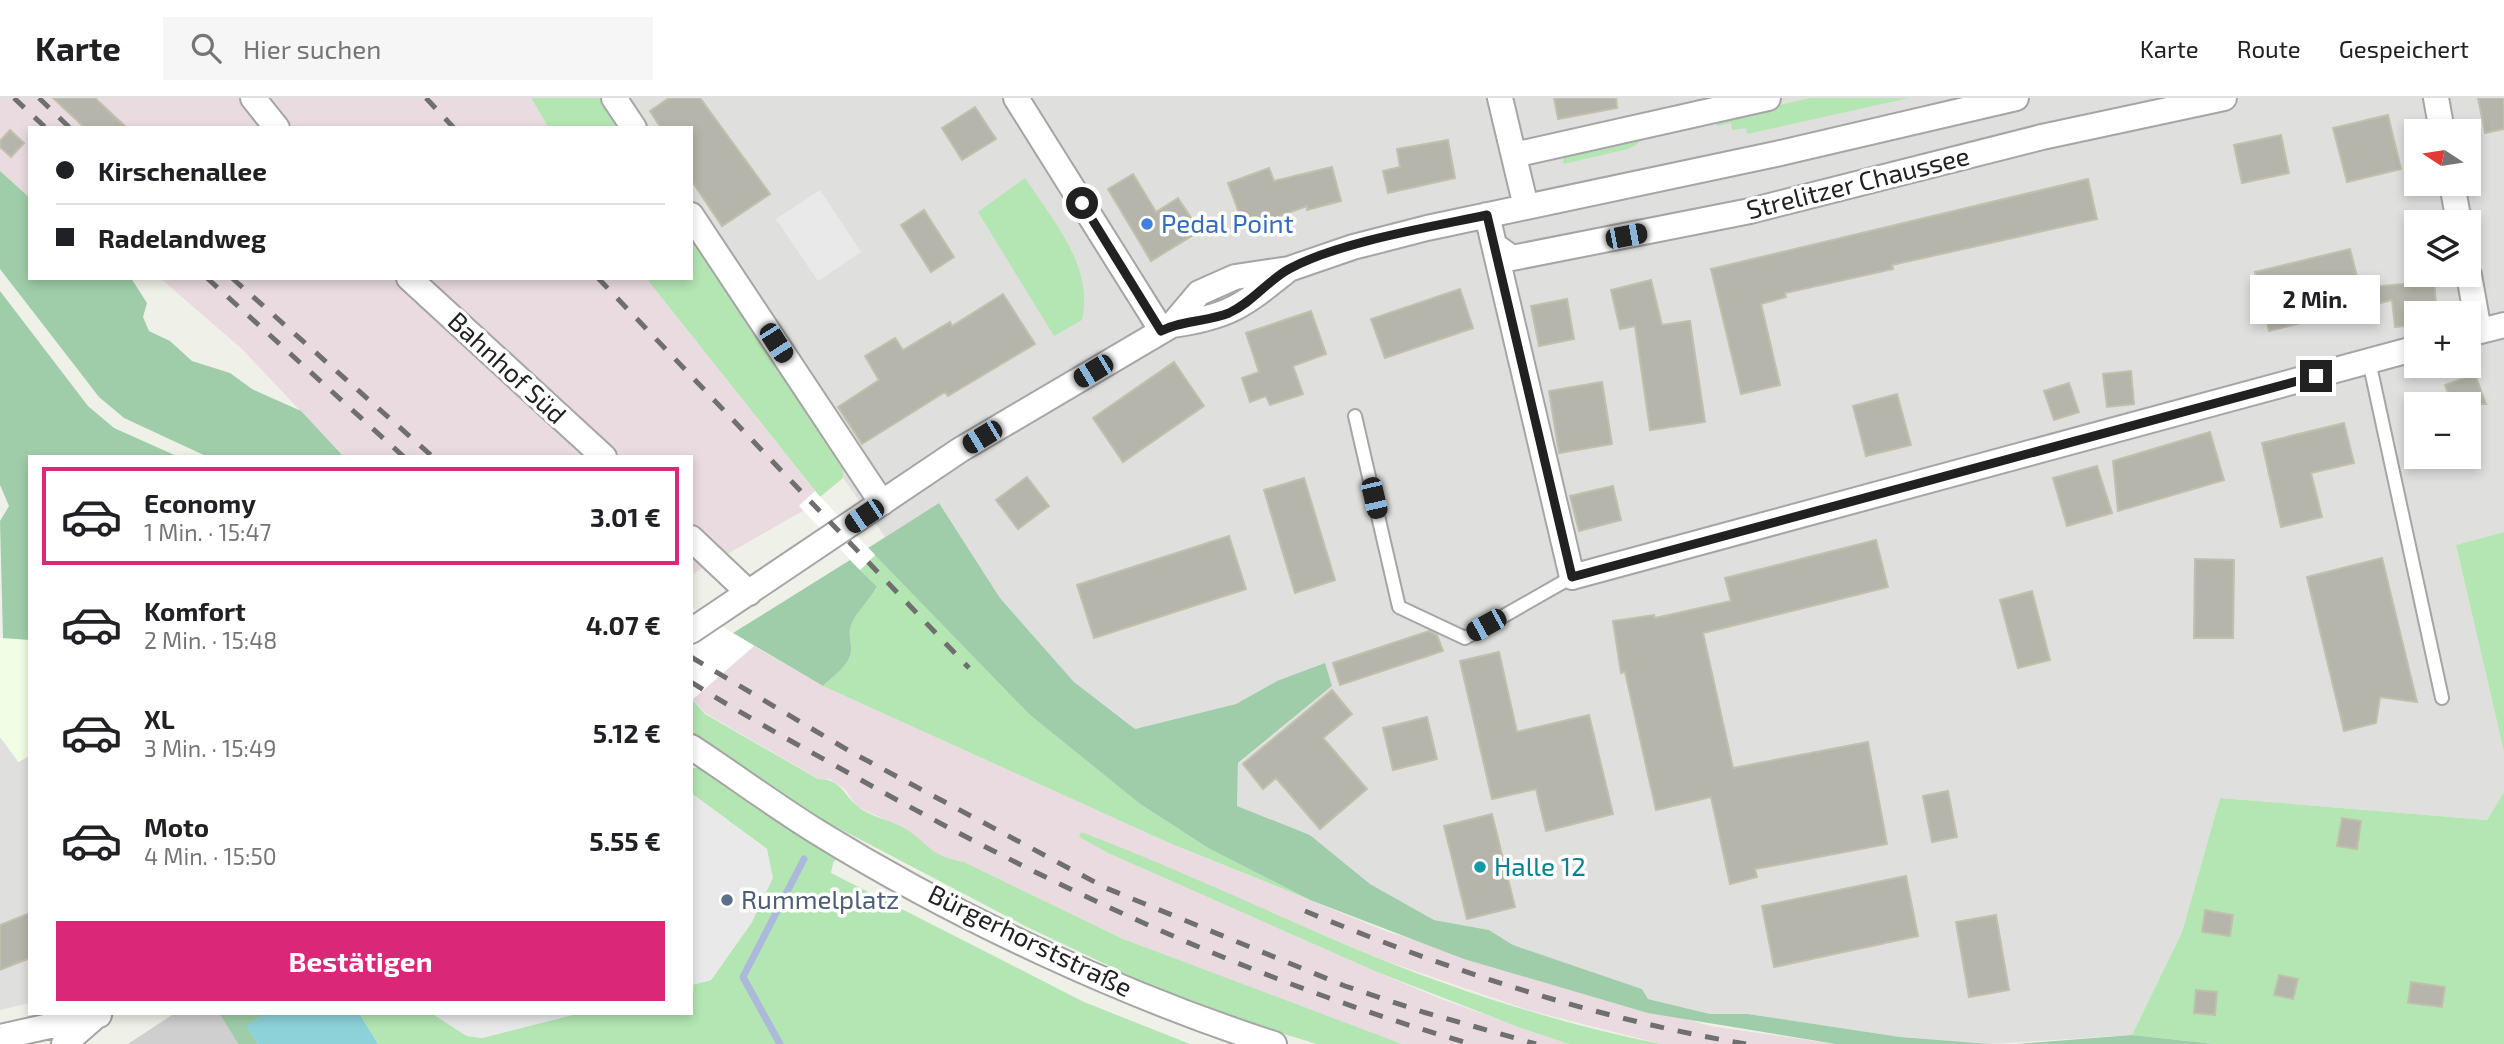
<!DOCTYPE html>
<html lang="de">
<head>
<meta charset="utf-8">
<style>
	body { margin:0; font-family:"Exo 2",sans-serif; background:#f6f6f6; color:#202124; height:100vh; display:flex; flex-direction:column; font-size:26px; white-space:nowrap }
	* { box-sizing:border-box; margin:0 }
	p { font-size:23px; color:#757577 }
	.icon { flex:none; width:38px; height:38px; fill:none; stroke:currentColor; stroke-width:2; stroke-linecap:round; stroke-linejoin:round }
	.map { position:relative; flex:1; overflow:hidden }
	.side { position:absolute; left:28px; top:357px; width:665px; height:560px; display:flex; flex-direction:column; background:#fff; border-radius:0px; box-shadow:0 4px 10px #0003 }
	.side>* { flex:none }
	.top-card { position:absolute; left:28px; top:28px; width:665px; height:154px; border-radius:0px; box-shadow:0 4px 10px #0003; display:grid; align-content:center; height:154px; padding:0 28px; background:#fff }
	.needle { width:46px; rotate:282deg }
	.fabs { position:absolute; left:2404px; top:21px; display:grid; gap:14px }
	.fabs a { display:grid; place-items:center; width:77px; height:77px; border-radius:0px; background:#fff; box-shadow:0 4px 10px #0003; font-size:35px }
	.end { position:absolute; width:32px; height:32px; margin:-16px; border:9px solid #212121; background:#fff; box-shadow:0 0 0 4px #fff }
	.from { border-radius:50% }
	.bubble { position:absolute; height:49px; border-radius:0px; background:#fff; box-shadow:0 4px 10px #0003; font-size:23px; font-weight:700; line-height:49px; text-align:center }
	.car { position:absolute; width:21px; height:42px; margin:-21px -10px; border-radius:9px; box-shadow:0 0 5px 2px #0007; background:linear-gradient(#222 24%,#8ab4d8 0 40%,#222 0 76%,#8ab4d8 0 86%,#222 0) }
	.top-card b { display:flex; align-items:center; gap:24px; height:66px; font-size:26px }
	.top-card b+b { border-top:2px solid #e0e0e0 }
	.top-card i { width:18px; height:18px; background:#202124 }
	ul { padding:12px 0 0; list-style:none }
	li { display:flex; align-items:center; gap:21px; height:98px; margin:0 14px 10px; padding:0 14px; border:4px solid transparent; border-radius:0px }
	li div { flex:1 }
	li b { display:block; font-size:26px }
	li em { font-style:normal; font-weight:700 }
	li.on { border-color:#db2777 }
	li>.icon { width:63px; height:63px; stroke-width:1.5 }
	.action { display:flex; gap:14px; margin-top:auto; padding:14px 28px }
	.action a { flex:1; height:80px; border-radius:0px; background:#db2777; color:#fff; font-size:28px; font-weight:700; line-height:80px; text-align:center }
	header { display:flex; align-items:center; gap:42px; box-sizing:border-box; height:98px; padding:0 35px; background:#fff; border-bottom:2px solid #e0e0e0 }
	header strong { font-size:33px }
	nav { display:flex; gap:38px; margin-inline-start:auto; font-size:24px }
	.search { width:490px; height:63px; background:#f6f6f6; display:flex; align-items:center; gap:18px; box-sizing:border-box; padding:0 24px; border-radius:0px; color:#757577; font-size:26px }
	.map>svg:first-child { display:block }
	.residential { fill:#dfdfde; fill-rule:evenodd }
	.industrial { fill:#e9dbdf }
	.education { fill:#f1fde5 }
	.religious { fill:#cfcfcf }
	.grass { fill:#b3e6b3 }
	.forest { fill:#a0cda9 }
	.pitch { fill:#8dd1d9 }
	.parking { fill:#e9e9e9 }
	.pier { fill:#fff }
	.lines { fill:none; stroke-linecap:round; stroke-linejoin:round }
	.stream { stroke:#acb9db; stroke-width:7 }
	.building { fill:#b6b5ab; stroke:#c1c0ac; stroke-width:2 }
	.service-casing { stroke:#a5a5a5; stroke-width:16 }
	.minor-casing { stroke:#a5a5a5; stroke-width:28 }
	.service { stroke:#fff; stroke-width:12 }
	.minor { stroke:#fff; stroke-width:24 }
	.rail { stroke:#6f6f6f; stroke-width:5; stroke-dasharray:14 14; stroke-linecap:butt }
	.route { stroke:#212121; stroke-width:9 }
	.shop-dot { fill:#3f7fe0; stroke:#fff; stroke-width:2.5 }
	.culture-dot { fill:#0f9aa8; stroke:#fff; stroke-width:2.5 }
	.service-dot { fill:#5c6f8a; stroke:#fff; stroke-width:2.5 }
	.labels { text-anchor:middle; stroke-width:7; stroke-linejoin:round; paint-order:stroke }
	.street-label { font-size:26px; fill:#212121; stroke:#fff }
	.shop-label { font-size:26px; fill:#366cbe; stroke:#fff; text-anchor:start }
	.culture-label { font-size:26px; fill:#0d838f; stroke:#fff; text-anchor:start }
	.service-label { font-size:26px; fill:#4e5e75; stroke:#fff; text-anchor:start }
</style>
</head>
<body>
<header>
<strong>Karte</strong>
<div class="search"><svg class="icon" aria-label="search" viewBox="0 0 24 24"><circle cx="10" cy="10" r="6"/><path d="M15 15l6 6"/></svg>Hier suchen</div>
<nav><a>Karte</a><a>Route</a><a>Gespeichert</a></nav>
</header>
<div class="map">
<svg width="2504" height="946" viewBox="0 0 2504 946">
	<rect width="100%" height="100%" fill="#eff1e8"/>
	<path class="residential" d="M600 0H2504V434L2456 447 2504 654V694L2487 722 2220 700 2182 834 2132 937 1991 946 1900 939 1748 916H1710L1648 901 1642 891 1513 847 1489 832 1434 822 1370 786 1310 737 1237 708 1238 666 1332 588 1277 583 1236 606 1135 631 1074 584 1000 500 939 405 885 439 843 380V371L691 139V30H620ZM2417 33H2469V86H2417ZM2417 124H2469V177H2417ZM2417 215H2469V268H2417ZM2417 306H2469V359H2417Z
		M0 639 18 664 30 657V905L0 912Z"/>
	<path class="industrial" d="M0 0H531L549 30H30V100L0 73Z
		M160 180H646L815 393 800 407 804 412 691 477V359H344L242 251Z
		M754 548 823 588 1167 744 1388 834 1710 928 1836 946H1661L1528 912 1380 861 1081 734 1079 739 1108 755 1377 874 1441 901 1569 946H1402L1329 921 1123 841 964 764 945 760 928 752 909 733 856 708 845 691 829 681H819L705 615 693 601Z"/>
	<path class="education" d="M0 540 30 542V657L19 664 0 639Z"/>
	<path class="religious" d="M175 915H219L238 946H128Z"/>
	<path class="grass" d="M531 0H600L620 30H549Z
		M1811 0H1909L1747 36 1746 30 1732 32 1731 25 1717 28 1716 21Z
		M1638 39 1639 45 1628 51 1563 66 1564 58Z
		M1025 80C1053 123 1094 168 1082 222L1054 238 978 114Z
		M691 139 843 371V380L820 399 646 180H691Z
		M2504 434V654L2456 447Z
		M875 457 1030 617 1140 706 1208 750 1310 802 1167 744 823 588C832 579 849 568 851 554 852 540 846 536 854 521 858 512 870 501 877 490L860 472Z
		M691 600 705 616 818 681C840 681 842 694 856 707 870 720 894 722 909 733 934 751 929 757 964 764L1123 841 1402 946H1317L1264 930 1143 884 1025 828 825 723 691 636Z
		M691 670H701L839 757 833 765 831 775 1084 904 1190 946H378L359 915H431L467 938 482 940 580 915H691V887L711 882 752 824 767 751 691 695Z
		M2504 694V946H2215L2132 937 2182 834 2220 700 2487 722Z
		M1081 734C1182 772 1280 820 1380 861 1470 897 1566 927 1661 946H1569L1521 930 1377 874 1108 755 1079 739Z"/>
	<path class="forest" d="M0 73 30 100V180H131L147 205 143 219 149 233 170 243 192 263 230 275 252 291 301 313 344 359H208L124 320 99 299 0 171Z
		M0 193 88 308 114 330 179 359H30V542L3 540 0 423 9 408 0 387Z
		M939 405 1000 500 1074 584 1135 631 1236 606 1277 583 1325 565 1332 588 1238 665 1237 708 1310 737 1370 786 1434 822 1489 832 1513 847 1642 891 1648 901 1710 916H1748L1900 939 1991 946H1836L1648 915 1464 861 1310 802 1208 750 1140 706 1030 617 868 450Z
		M850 462 877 489C870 501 858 513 854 521 846 536 852 540 851 554 849 568 832 579 823 588L733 535Z
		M219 915H267L247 928 258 946H238Z
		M2132 937 2215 946H2016Z"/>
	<path class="pitch" d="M267 915H359L378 946H258L246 928Z"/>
	<path class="parking" d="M820 92 861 154 818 183 776 121Z
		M691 695 767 751 773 780 752 824 711 882 691 887Z
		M431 915H580L482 940 467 938Z"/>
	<path class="pier" d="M815 393 875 457 860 472 799 408Z
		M691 509 754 548 693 601 691 600Z"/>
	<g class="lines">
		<path class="stream" d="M780 946 743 879 804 761"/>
	</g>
	<path class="building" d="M53 0H95L127 30H85Z
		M669 0H700L770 96 722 128 691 82V30H661L650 13Z
		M1554 0H1616L1617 10 1558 21Z
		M2478 0H2504V31L2485 35Z
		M975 9 996 41 962 62 942 30Z
		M2388 17 2401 71 2347 84 2333 30Z
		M10 32 24 45 11 59 0 49V43Z
		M2281 37 2289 75 2242 85 2234 47Z
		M1448 42 1455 80 1388 95 1383 73 1400 69 1397 51Z
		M1332 69 1341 103 1307 112V108L1245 131 1228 85 1269 70 1274 83Z
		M1133 76 1156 114 1178 100 1200 133 1151 163 1108 91Z
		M2088 81 2097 121 1892 167 1893 171 1785 195 1786 199 1761 206 1780 287 1741 296 1711 171Z
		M924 112 954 159 931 174 901 127Z
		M2350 151 2360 190 2434 183 2437 215H2417V227L2395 229 2392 202 2269 233 2255 174Z
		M1651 182 1662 227 1690 223 1705 324 1650 332 1635 228 1620 231 1611 192Z
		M1460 191 1473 230 1385 260 1371 221Z
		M1003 196 1035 246 948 298 945 294 862 346 838 309 879 282 865 258 895 240 903 252 950 224 952 228Z
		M1567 201 1574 241 1539 248 1531 208Z
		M1311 213 1326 256 1293 268 1303 296 1270 307 1266 298 1250 304 1242 280 1259 274 1246 235Z
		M1174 264 1204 308 1123 364 1093 320Z
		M2131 273 2134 306 2107 309 2103 276Z
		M2475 276 2486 306H2452L2445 287Z
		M1602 284 1612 346 1559 355 1549 293Z
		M2069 285 2079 314 2054 322 2044 293Z
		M1897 296 1911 347 1866 358 1853 308Z
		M2344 325 2354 365 2311 375 2322 419 2281 429 2262 345Z
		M2210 334 2224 382 2118 413 2113 363Z
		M2097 368 2112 415 2067 428 2053 380Z
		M1027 379 1049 408 1018 431 996 402Z
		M1304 380 1335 482 1295 495 1264 392Z
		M1613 388 1621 422 1579 433 1570 398Z
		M1229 438 1246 491 1094 540 1077 487Z
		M1876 442 1888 489 1703 535 1733 670 1868 644 1887 746 1755 771 1757 779 1730 786 1711 699 1656 712 1625 574 1621 575 1613 523 1654 517 1655 520 1731 503 1725 480Z
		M2382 460 2417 604 2380 599 2376 625 2344 633 2307 479Z
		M2195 461 2234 462 2233 540H2194Z
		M2032 493 2050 562 2018 570 2000 502Z
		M1429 533 1437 537 1443 553 1340 587 1333 565Z
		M1499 554 1517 634 1589 617 1613 716 1546 733 1536 691 1492 701 1460 563Z
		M1332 592 1352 616 1323 640 1367 691 1320 731 1276 680 1263 691 1243 666Z
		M1427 619 1437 661 1393 672 1383 630Z
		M1948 693 1957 739 1932 744 1923 698Z
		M1492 716 1515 809 1467 821 1444 728Z
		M2342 720 2361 723 2357 751 2337 748Z
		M1906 778 1918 838 1774 869 1762 808Z
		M2205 812 2233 817 2230 838 2202 834Z
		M30 815V860L0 872V827Z
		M1996 817 2009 892 1969 899 1956 824Z
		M2279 877 2298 881 2293 901 2274 897Z
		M2411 884 2445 889 2442 909 2408 905Z
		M2196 892 2217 894 2215 917 2194 915Z"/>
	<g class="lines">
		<g class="service-casing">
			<path id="service" d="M2369 263 2442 600
				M1355 318 1399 509 1465 540 1572 479"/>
		</g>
		<g class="minor-casing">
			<path id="minor" d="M253 0 277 30
				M614 0 634 30
				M1016 0 1162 233
				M1500 0 1526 109
				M2436 0 2442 33
				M1514 57 1768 0
				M2452 86 2459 124
				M691 117 882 405
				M1487 117 1572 479 2417 250
				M1494 147 1512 160 1750 113 2042 39 2224 0
				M2469 177 2479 233
				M409 180 604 359
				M1172 227 1199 195 1235 179 1289 171 1353 149 1427 130 1776 56 2016 0
				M2469 236 2504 227
				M691 440 749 495
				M691 533 960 352 1172 227C1230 219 1244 207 1289 171
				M691 649C734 677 775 708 819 735 955 819 1122 897 1274 946
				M0 939 99 917
				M64 946 95 919"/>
		</g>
		<use href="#service" class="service"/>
		<use href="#minor" class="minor"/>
		<path class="rail" d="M14 0 46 30
			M39 0 70 30
			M426 0 454 30
			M207 180 404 359
			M232 180 433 359
			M598 180 969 570
			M691 559 851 654 1106 790 1345 888 1423 914 1536 946
			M691 584C746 619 804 650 861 682 1056 791 1256 884 1471 946
			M1305 813C1448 872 1593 920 1746 946"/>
	</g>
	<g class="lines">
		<path class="route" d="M1082 105 1161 233C1182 222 1207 224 1229 215 1253 204 1267 183 1289 171 1338 144 1431 129 1487 117L1572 479 2316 278"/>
	</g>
	<circle class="shop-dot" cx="1147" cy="126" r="7"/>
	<circle class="culture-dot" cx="1480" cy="769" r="7"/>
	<circle class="service-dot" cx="727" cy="802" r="7"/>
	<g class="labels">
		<g class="street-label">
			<text transform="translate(1858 85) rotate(-14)" y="9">Strelitzer Chaussee</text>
			<text transform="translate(507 270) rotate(43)" y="9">Bahnhof Süd</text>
			<text transform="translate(1030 843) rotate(26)" y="9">Bürgerhorststraße</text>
		</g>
		<g class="shop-label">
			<text x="1161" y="135">Pedal Point</text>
		</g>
		<g class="culture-label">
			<text x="1494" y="778">Halle 12</text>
		</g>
		<g class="service-label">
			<text x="741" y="811">Rummelplatz</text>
		</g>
	</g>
</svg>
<div class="fabs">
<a><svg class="needle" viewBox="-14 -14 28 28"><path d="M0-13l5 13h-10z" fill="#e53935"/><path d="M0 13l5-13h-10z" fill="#757577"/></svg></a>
<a><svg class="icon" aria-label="layers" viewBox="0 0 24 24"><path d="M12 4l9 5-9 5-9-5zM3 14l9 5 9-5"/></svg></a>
<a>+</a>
<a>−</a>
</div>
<i class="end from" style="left:1082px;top:105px"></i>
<i class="end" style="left:2316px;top:278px"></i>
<div class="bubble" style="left:2250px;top:177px;width:130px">2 Min.</div>
<i class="car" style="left:1626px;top:138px;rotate:79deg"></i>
<i class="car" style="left:776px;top:245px;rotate:147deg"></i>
<i class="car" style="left:1093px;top:273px;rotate:239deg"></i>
<i class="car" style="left:982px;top:339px;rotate:239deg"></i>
<i class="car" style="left:1374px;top:400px;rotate:167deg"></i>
<i class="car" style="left:864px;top:418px;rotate:236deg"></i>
<i class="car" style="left:1486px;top:527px;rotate:241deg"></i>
<div class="top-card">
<b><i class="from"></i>Kirschenallee</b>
<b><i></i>Radelandweg</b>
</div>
<section class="side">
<ul>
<li class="on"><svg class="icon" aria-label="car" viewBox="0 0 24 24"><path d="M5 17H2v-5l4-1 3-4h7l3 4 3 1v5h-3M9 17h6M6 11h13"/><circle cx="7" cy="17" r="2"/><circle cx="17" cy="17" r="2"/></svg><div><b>Economy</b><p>1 Min. · 15:47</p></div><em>3.01 €</em></li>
<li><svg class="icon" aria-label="car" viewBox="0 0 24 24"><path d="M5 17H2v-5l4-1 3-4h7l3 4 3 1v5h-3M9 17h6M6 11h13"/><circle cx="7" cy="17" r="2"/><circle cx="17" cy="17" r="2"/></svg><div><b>Komfort</b><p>2 Min. · 15:48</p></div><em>4.07 €</em></li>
<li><svg class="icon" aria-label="car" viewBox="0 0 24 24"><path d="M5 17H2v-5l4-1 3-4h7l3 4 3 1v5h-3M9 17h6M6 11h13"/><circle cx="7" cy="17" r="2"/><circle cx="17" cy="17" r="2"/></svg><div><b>XL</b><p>3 Min. · 15:49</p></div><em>5.12 €</em></li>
<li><svg class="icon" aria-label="car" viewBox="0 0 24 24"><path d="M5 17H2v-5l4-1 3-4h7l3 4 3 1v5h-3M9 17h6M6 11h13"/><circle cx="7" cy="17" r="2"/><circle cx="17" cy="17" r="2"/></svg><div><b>Moto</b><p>4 Min. · 15:50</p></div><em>5.55 €</em></li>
</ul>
<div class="action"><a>Bestätigen</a></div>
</section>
</div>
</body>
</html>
